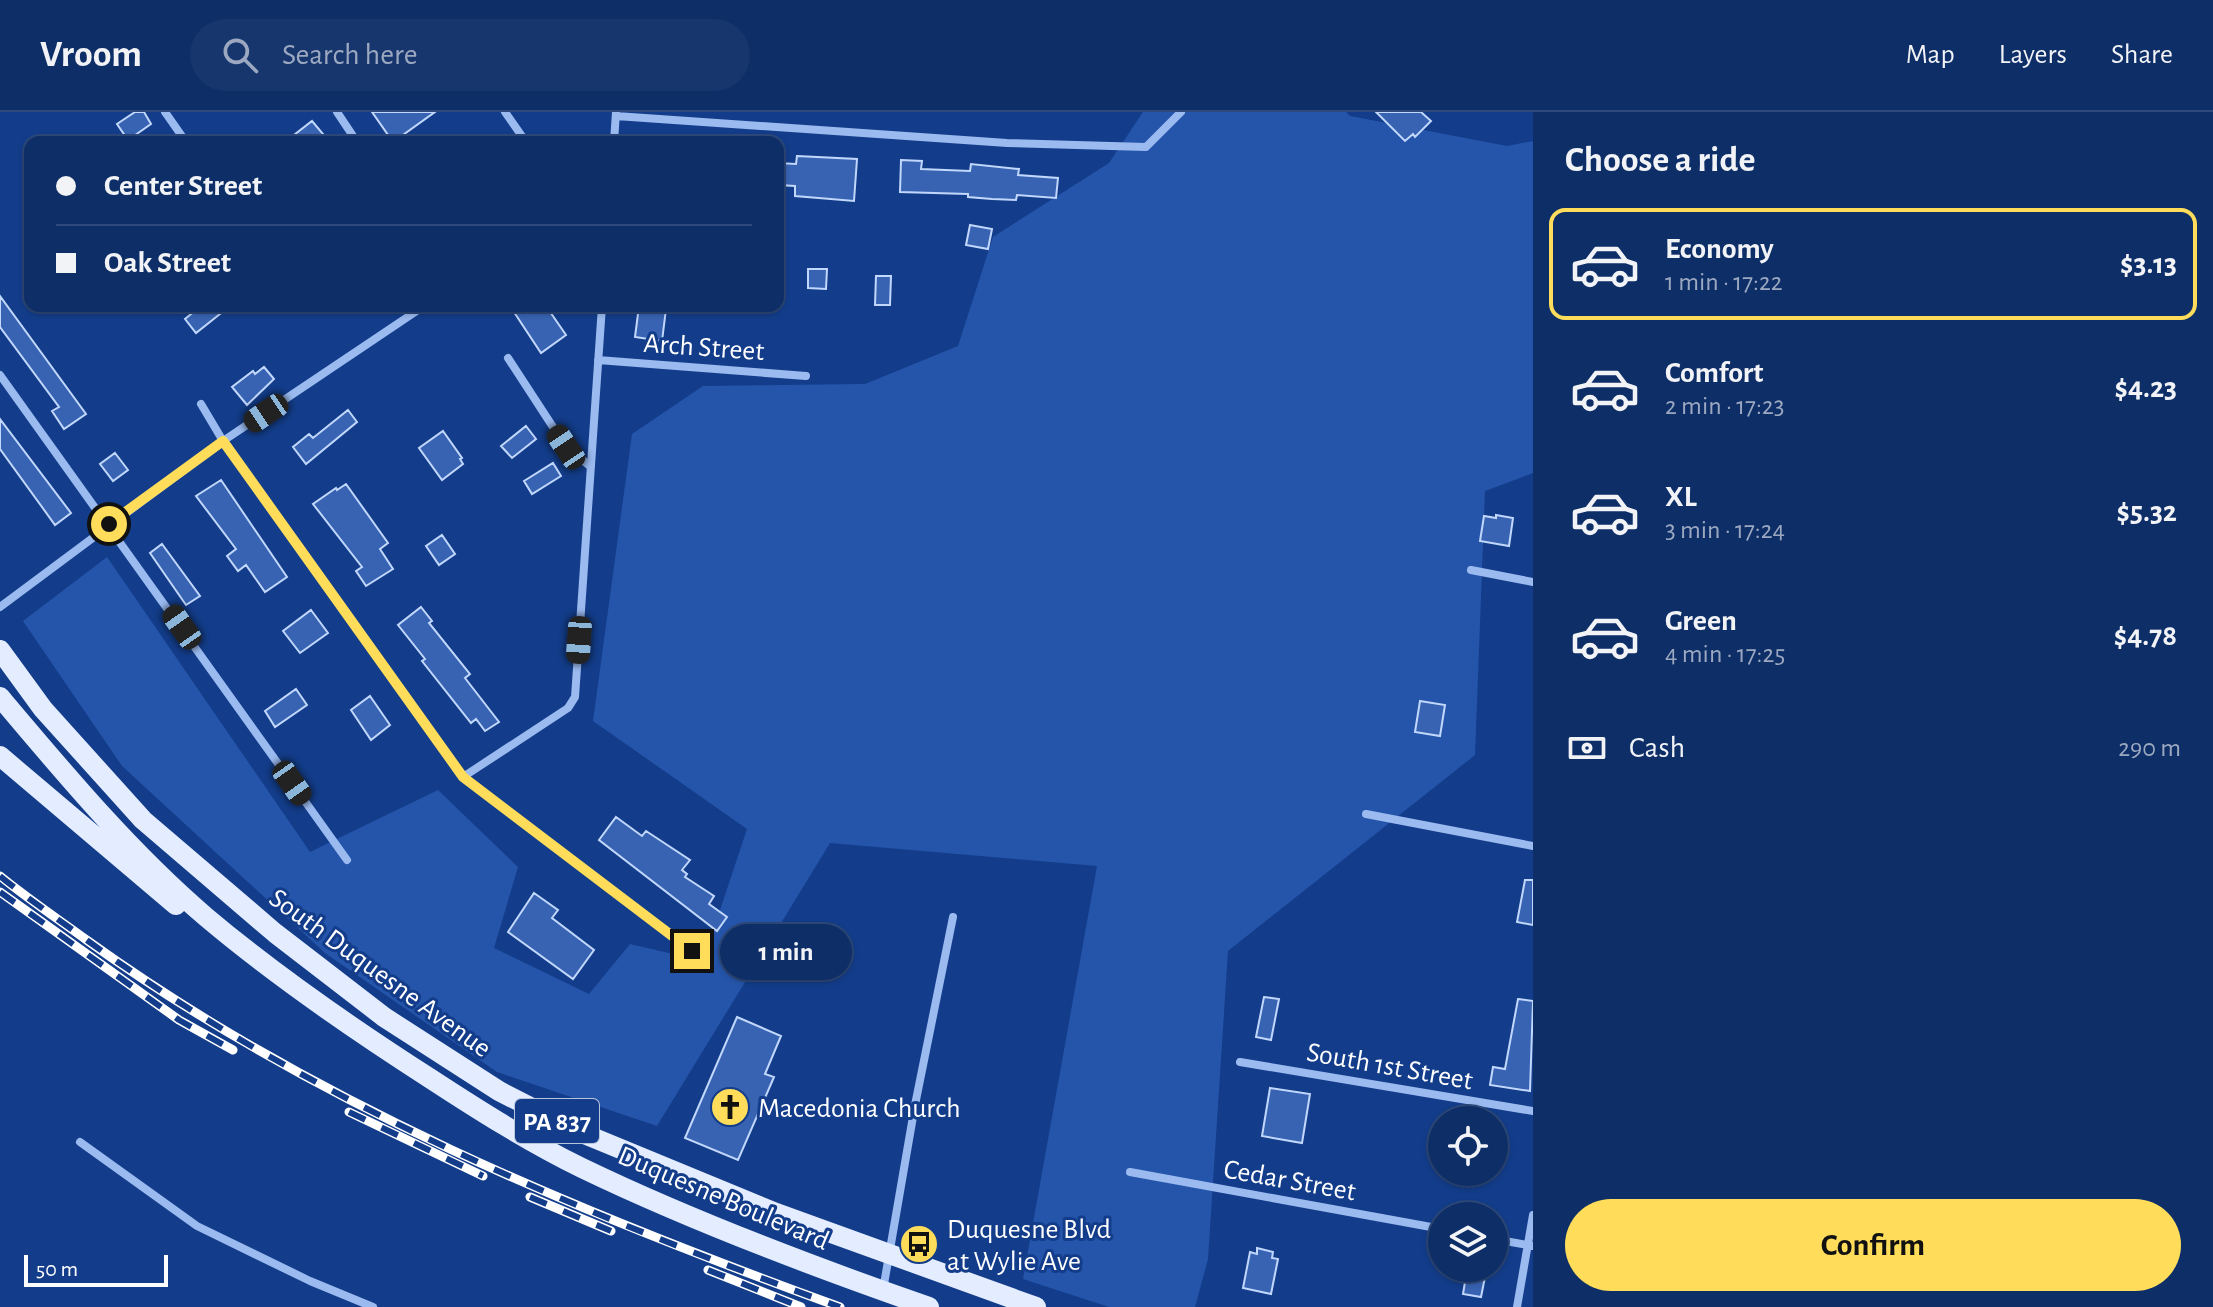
<!DOCTYPE html>
<html lang="en">
<head>
<meta charset="utf-8">
<style>
	body { margin:0; font-family:"Alegreya Sans",sans-serif; background:#17366e; color:#f1f3f6; height:100vh; display:flex; flex-direction:column; font-size:30px; white-space:nowrap }
	* { box-sizing:border-box; margin:0 }
	p { font-size:26px; color:#9ba8c0 }
	.icon { flex:none; width:44px; height:44px; fill:none; stroke:currentColor; stroke-width:2; stroke-linecap:round; stroke-linejoin:round }
	.map { position:relative; flex:1; overflow:hidden }
	.details { display:flex; flex-direction:column; background:#0e2e68; width:680px }
	.details>* { flex:none }
	.top-card { position:absolute; left:24px; top:24px; width:760px; height:176px; border-radius:16px; box-shadow:0 2px 6px #0004,0 0 0 2px #2e4a7c; display:grid; align-content:center; height:176px; padding:0 32px; background:#0e2e68 }
	.fabs { position:absolute; left:1428px; top:994px; display:grid; gap:16px }
	.fabs a { display:grid; place-items:center; width:80px; height:80px; border-radius:50%; background:#0e2e68; box-shadow:0 2px 6px #0004,0 0 0 2px #2e4a7c; font-size:40px }
	.scale { position:absolute; left:24px; bottom:20px; width:144px; box-sizing:border-box; padding-left:8px; border:4px solid #fff; border-top:0; font-size:22px; line-height:28px; white-space:nowrap; color:#fff; -webkit-text-stroke:6px #133d8a; paint-order:stroke }
	.end { position:absolute; width:36px; height:36px; margin:-18px; border:10px solid #ffdd5a; background:#111; box-shadow:0 0 0 4px #111 }
	.from { border-radius:50% }
	.bubble { position:absolute; height:56px; border-radius:28px; background:#0e2e68; box-shadow:0 2px 6px #0004,0 0 0 2px #2e4a7c; font-size:26px; font-weight:700; line-height:56px; text-align:center }
	.car { position:absolute; width:24px; height:48px; margin:-24px -12px; border-radius:10px; box-shadow:0 0 6px 2px #0007; background:linear-gradient(#222 24%,#8ab4d8 0 40%,#222 0 76%,#8ab4d8 0 86%,#222 0) }
	.top-card b { display:flex; align-items:center; gap:28px; height:76px; font-size:30px }
	.top-card b+b { border-top:2px solid #2e4a7c }
	.top-card i { width:20px; height:20px; background:#f1f3f6 }
	ul { padding:0; list-style:none }
	li { display:flex; align-items:center; gap:24px; height:112px; margin:0 16px 12px; padding:0 16px; border:4px solid transparent; border-radius:16px }
	li div { flex:1 }
	li b { display:block; font-size:30px }
	li em { font-style:normal; font-weight:700 }
	li.selected { border-color:#ffdd5a }
	li>.icon { width:72px; height:72px; stroke-width:1.5 }
	h2 { padding:0 32px; font-size:36px; line-height:96px }
	.pay { display:flex; align-items:center; gap:20px; height:88px; padding:0 32px; font-size:30px }
	.pay p { margin-inline-start:auto }
	.cta { display:flex; gap:16px; margin-top:auto; padding:16px 32px }
	.cta a { flex:1; height:92px; border-radius:48px; background:#ffdd5a; color:#111; font-size:32px; font-weight:700; line-height:92px; text-align:center }
	header { display:flex; align-items:center; gap:48px; box-sizing:border-box; height:112px; padding:0 40px; background:#0e2e68; border-bottom:2px solid #2e4a7c }
	header strong { font-size:38px }
	nav { display:flex; gap:44px; margin-inline-start:auto; font-size:28px }
	.search { width:560px; height:72px; background:#17366e; display:flex; align-items:center; gap:20px; box-sizing:border-box; padding:0 28px; border-radius:44px; color:#9ba8c0; font-size:30px }
	main { display:flex; flex:1; min-height:0 }
	.map>svg:first-child { display:block }
	.green { fill:#2555aa }
	.building { fill:#3763b2; stroke:#c1d7fc; stroke-width:2 }
	.lines { fill:none; stroke-linecap:round; stroke-linejoin:round }
	.street { stroke:#9abaf0; stroke-width:8 }
	.primary { stroke:#e4ecff; stroke-width:20 }
	.rail-casing { stroke:#fff; stroke-width:9 }
	.rail { stroke:#133d8a; stroke-width:6; stroke-dasharray:18; stroke-linecap:butt }
	.route { stroke:#ffdd5a; stroke-width:10 }
	.labels { text-anchor:middle; stroke-width:6; stroke-linejoin:round; paint-order:stroke }
	.shield { fill:#133d8a; stroke:#b8c5dc; stroke-width:2 }
	.shield-label { font-size:26px; font-weight:bold; fill:#fff }
	.street-label { font-size:28px; fill:#fff; stroke:#133d8a }
	.poi-label { font-size:28px; fill:#fff; stroke:#133d8a; text-anchor:start }
</style>
</head>
<body>
<header>
<strong>Vroom</strong>
<div class="search"><svg class="icon" aria-label="search" viewBox="0 0 24 24"><circle cx="10" cy="10" r="6"/><path d="M15 15l6 6"/></svg>Search here</div>
<nav><a>Map</a><a>Layers</a><a>Share</a></nav>
</header>
<main>
<div class="map">
<svg width="1533" height="1195" viewBox="0 0 1533 1195">
	<rect width="100%" height="100%" fill="#133d8a"/>
	<path class="green" d="M1143 0H1346L1350 4 1507 34 1533 29V361L1485 379 1475 643 1228 839 1208 1147 1195 1195H1109L1023 1167 1097 754 830 731 657 1014 497 960 325 841 122 654 23 509 107 445 310 740 438 678 518 755 494 836 589 882 630 832 703 849 747 717 593 609 632 322 703 274 865 272 958 234 993 125 1109 51Z"/>
	<path class="building" d="M135 0H144L151 12 128 28 117 12Z
		M372 0H435L393 30Z
		M1376 0H1421L1431 9 1415 25 1413 22 1405 29Z
		M312 9 323 22 312 30H285Z
		M797 44 857 47 854 89 795 84V74L778 73V51L796 52Z
		M901 48 922 49 921 57 970 59 971 52 1019 57 1018 63 1058 66 1056 86 1017 83 1016 88 992 87 968 85V82L900 80Z
		M970 113 992 117 988 137 966 133Z
		M808 157H827L826 177 808 176Z
		M876 164H891L890 193H875Z
		M0 184 86 302 64 317 52 299 59 295 0 215Z
		M201 194H230L196 221 185 207Z
		M510 194H546L566 223 541 241Z
		M639 194 666 197 662 229 635 225Z
		M264 255 274 267 247 293 232 275 253 259 255 262Z
		M348 298 357 310 306 352 293 335 309 322 313 326Z
		M0 307 71 401 55 413 0 337Z
		M526 314 536 327 512 346 501 334Z
		M443 319 462 346 460 347 463 352 442 368 419 336Z
		M115 341 128 358 113 369 100 352Z
		M553 351 561 364 532 382 524 369Z
		M221 368 287 465 265 480 246 453 238 459 227 444 236 437 196 384Z
		M346 372 388 431 380 437 393 457 366 474 356 459 362 455 313 392 336 376 337 378Z
		M1496 403 1513 406 1509 434 1480 429 1484 404 1496 406Z
		M442 423 455 442 439 453 426 434Z
		M162 432 200 484 186 493 150 441Z
		M421 495 432 509 429 511 470 562 465 566 499 610 485 619 476 607 471 611 422 549 425 547 398 513Z
		M311 498 328 521 300 541 283 519Z
		M296 577 307 593 275 615 265 599Z
		M370 584 390 613 371 628 351 598Z
		M1420 589 1445 593 1440 624 1415 620Z
		M616 705 642 724 646 719 690 748 682 758 687 762 685 765 714 784 709 792 727 805 717 819 599 728Z
		M1525 768H1533V813L1517 810Z
		M534 781 558 798 552 806 594 838 573 867 508 820Z
		M1264 885 1279 887 1271 928 1256 925Z
		M1518 887 1533 889 1530 979 1490 973 1493 955 1505 957Z
		M737 905 781 924 765 962 774 965 738 1048 685 1026Z
		M1270 976 1310 982 1302 1031 1262 1024Z
		M1257 1136 1273 1140 1272 1146 1278 1147 1271 1182 1243 1176 1250 1140 1257 1142Z
		M1467 1158 1486 1160 1481 1185 1463 1182Z"/>
	<g class="lines">
		<path class="street" d="M165 0 186 30
			M337 0 357 30
			M505 0 526 30
			M616 4 1007 31 1146 35 1181 0
			M614 30 616 0
			M508 246 566 335 590 354
			M598 248 806 264
			M0 263 347 748
			M201 292 223 329 463 665 692 839
			M1471 458 1533 470
			M0 495 223 329 424 194
			M463 665 568 596 575 585 602 194
			M1366 702 1533 734
			M1240 950 1533 999
			M80 1030 197 1114 310 1169 373 1195
			M1130 1060 1442 1117
			M1494 1127 1533 1134
			M883 1178 915 993 953 805
			M1517 1195 1533 1103"/>
		<path class="primary" d="M0 538 43 597 143 708 275 821 384 905 499 979 577 1019 776 1101 1036 1195
			M0 585C64 661 130 740 206 805 277 865 353 917 431 967 480 999 529 1030 582 1056 694 1110 811 1154 929 1195
			M0 644 176 793"/>
		<g class="rail-casing">
			<path id="rail" d="M0 764C28 787 58 807 88 829 315 992 578 1100 840 1195
				M0 780 179 908 233 938
				M349 1000 483 1064
				M530 1085 611 1119
				M708 1158 801 1195"/>
		</g>
		<use href="#rail" class="rail"/>
	</g>
	<g class="lines">
		<path class="route" d="M109 412 223 329 463 665 692 839"/>
	</g>
	<defs>
		<g id="church-disc" transform="scale(2)"><circle r="9.5" fill="#ffdd5a" stroke="#133d8a"/><path d="M-1.2-6h2.4v3.5h3.3v2.4h-3.3V6h-2.4V-.1h-3.3v-2.4h3.3Z" fill="#111"/></g>
		<g id="bus-disc" transform="scale(2)"><circle r="9.5" fill="#ffdd5a" stroke="#133d8a"/><path d="M-5-6H5V4H4V6H2V4H-2V6H-4V4H-5ZM-3.5-4V0h7V-4ZM-3.5 1.2v1.5H-2V1.2ZM2 1.2v1.5H3.5V1.2Z" fill="#111"/></g>
	</defs>
	<g fill-rule="evenodd">
		<use href="#church-disc" x="730" y="995"/>
		<use href="#bus-disc" x="919" y="1132"/>
	</g>
	<g class="labels">
		<rect class="shield" x="515" y="987" width="84" height="44" rx="6"/>
		<g class="shield-label">
			<text x="557" y="1018">PA 837</text>
		</g>
		<g class="street-label">
			<text transform="translate(704 234) rotate(4)" y="10">Arch Street</text>
			<text transform="translate(381 860) rotate(36)" y="10">South Duquesne Avenue</text>
			<text transform="translate(1390 953) rotate(10)" y="10">South 1st Street</text>
			<text transform="translate(1290 1067) rotate(10)" y="10">Cedar Street</text>
			<text transform="translate(724 1085) rotate(23)" y="10">Duquesne Boulevard</text>
		</g>
		<g class="poi-label">
			<text x="758" y="1005">Macedonia Church</text>
			<text x="947" y="1126">Duquesne Blvd<tspan x="947" dy="32">at Wylie Ave</tspan></text>
		</g>
	</g>
</svg>
<div class="fabs">
<a><svg class="icon" aria-label="locate" viewBox="0 0 24 24"><circle cx="12" cy="12" r="6"/><path d="M12 2v4M12 18v4M2 12h4M18 12h4"/></svg></a>
<a><svg class="icon" aria-label="layers" viewBox="0 0 24 24"><path d="M12 4l9 5-9 5-9-5zM3 14l9 5 9-5"/></svg></a>
</div>
<div class="scale">50 m</div>
<i class="end from" style="left:109px;top:412px"></i>
<i class="end" style="left:692px;top:839px"></i>
<div class="bubble" style="left:720px;top:812px;width:132px">1 min</div>
<i class="car" style="left:266px;top:301px;rotate:236deg"></i>
<i class="car" style="left:566px;top:335px;rotate:326deg"></i>
<i class="car" style="left:182px;top:515px;rotate:325deg"></i>
<i class="car" style="left:579px;top:528px;rotate:184deg"></i>
<i class="car" style="left:292px;top:671px;rotate:145deg"></i>
<div class="top-card">
<b><i class="from"></i>Center Street</b>
<b><i></i>Oak Street</b>
</div>
</div>
<section class="details">
<h2>Choose a ride</h2>
<ul>
<li class="selected"><svg class="icon" aria-label="car" viewBox="0 0 24 24"><path d="M5 17H2v-5l4-1 3-4h7l3 4 3 1v5h-3M9 17h6M6 11h13"/><circle cx="7" cy="17" r="2"/><circle cx="17" cy="17" r="2"/></svg><div><b>Economy</b><p>1 min · 17:22</p></div><em>$3.13</em></li>
<li><svg class="icon" aria-label="car" viewBox="0 0 24 24"><path d="M5 17H2v-5l4-1 3-4h7l3 4 3 1v5h-3M9 17h6M6 11h13"/><circle cx="7" cy="17" r="2"/><circle cx="17" cy="17" r="2"/></svg><div><b>Comfort</b><p>2 min · 17:23</p></div><em>$4.23</em></li>
<li><svg class="icon" aria-label="car" viewBox="0 0 24 24"><path d="M5 17H2v-5l4-1 3-4h7l3 4 3 1v5h-3M9 17h6M6 11h13"/><circle cx="7" cy="17" r="2"/><circle cx="17" cy="17" r="2"/></svg><div><b>XL</b><p>3 min · 17:24</p></div><em>$5.32</em></li>
<li><svg class="icon" aria-label="car" viewBox="0 0 24 24"><path d="M5 17H2v-5l4-1 3-4h7l3 4 3 1v5h-3M9 17h6M6 11h13"/><circle cx="7" cy="17" r="2"/><circle cx="17" cy="17" r="2"/></svg><div><b>Green</b><p>4 min · 17:25</p></div><em>$4.78</em></li>
</ul>
<div class="pay"><svg class="icon" aria-label="cash" viewBox="0 0 24 24"><path d="M3 7h18v10H3z"/><circle cx="12" cy="12" r="2"/></svg>Cash<p>290 m</p></div>
<div class="cta"><a>Confirm</a></div>
</section>
</main>
</body>
</html>
